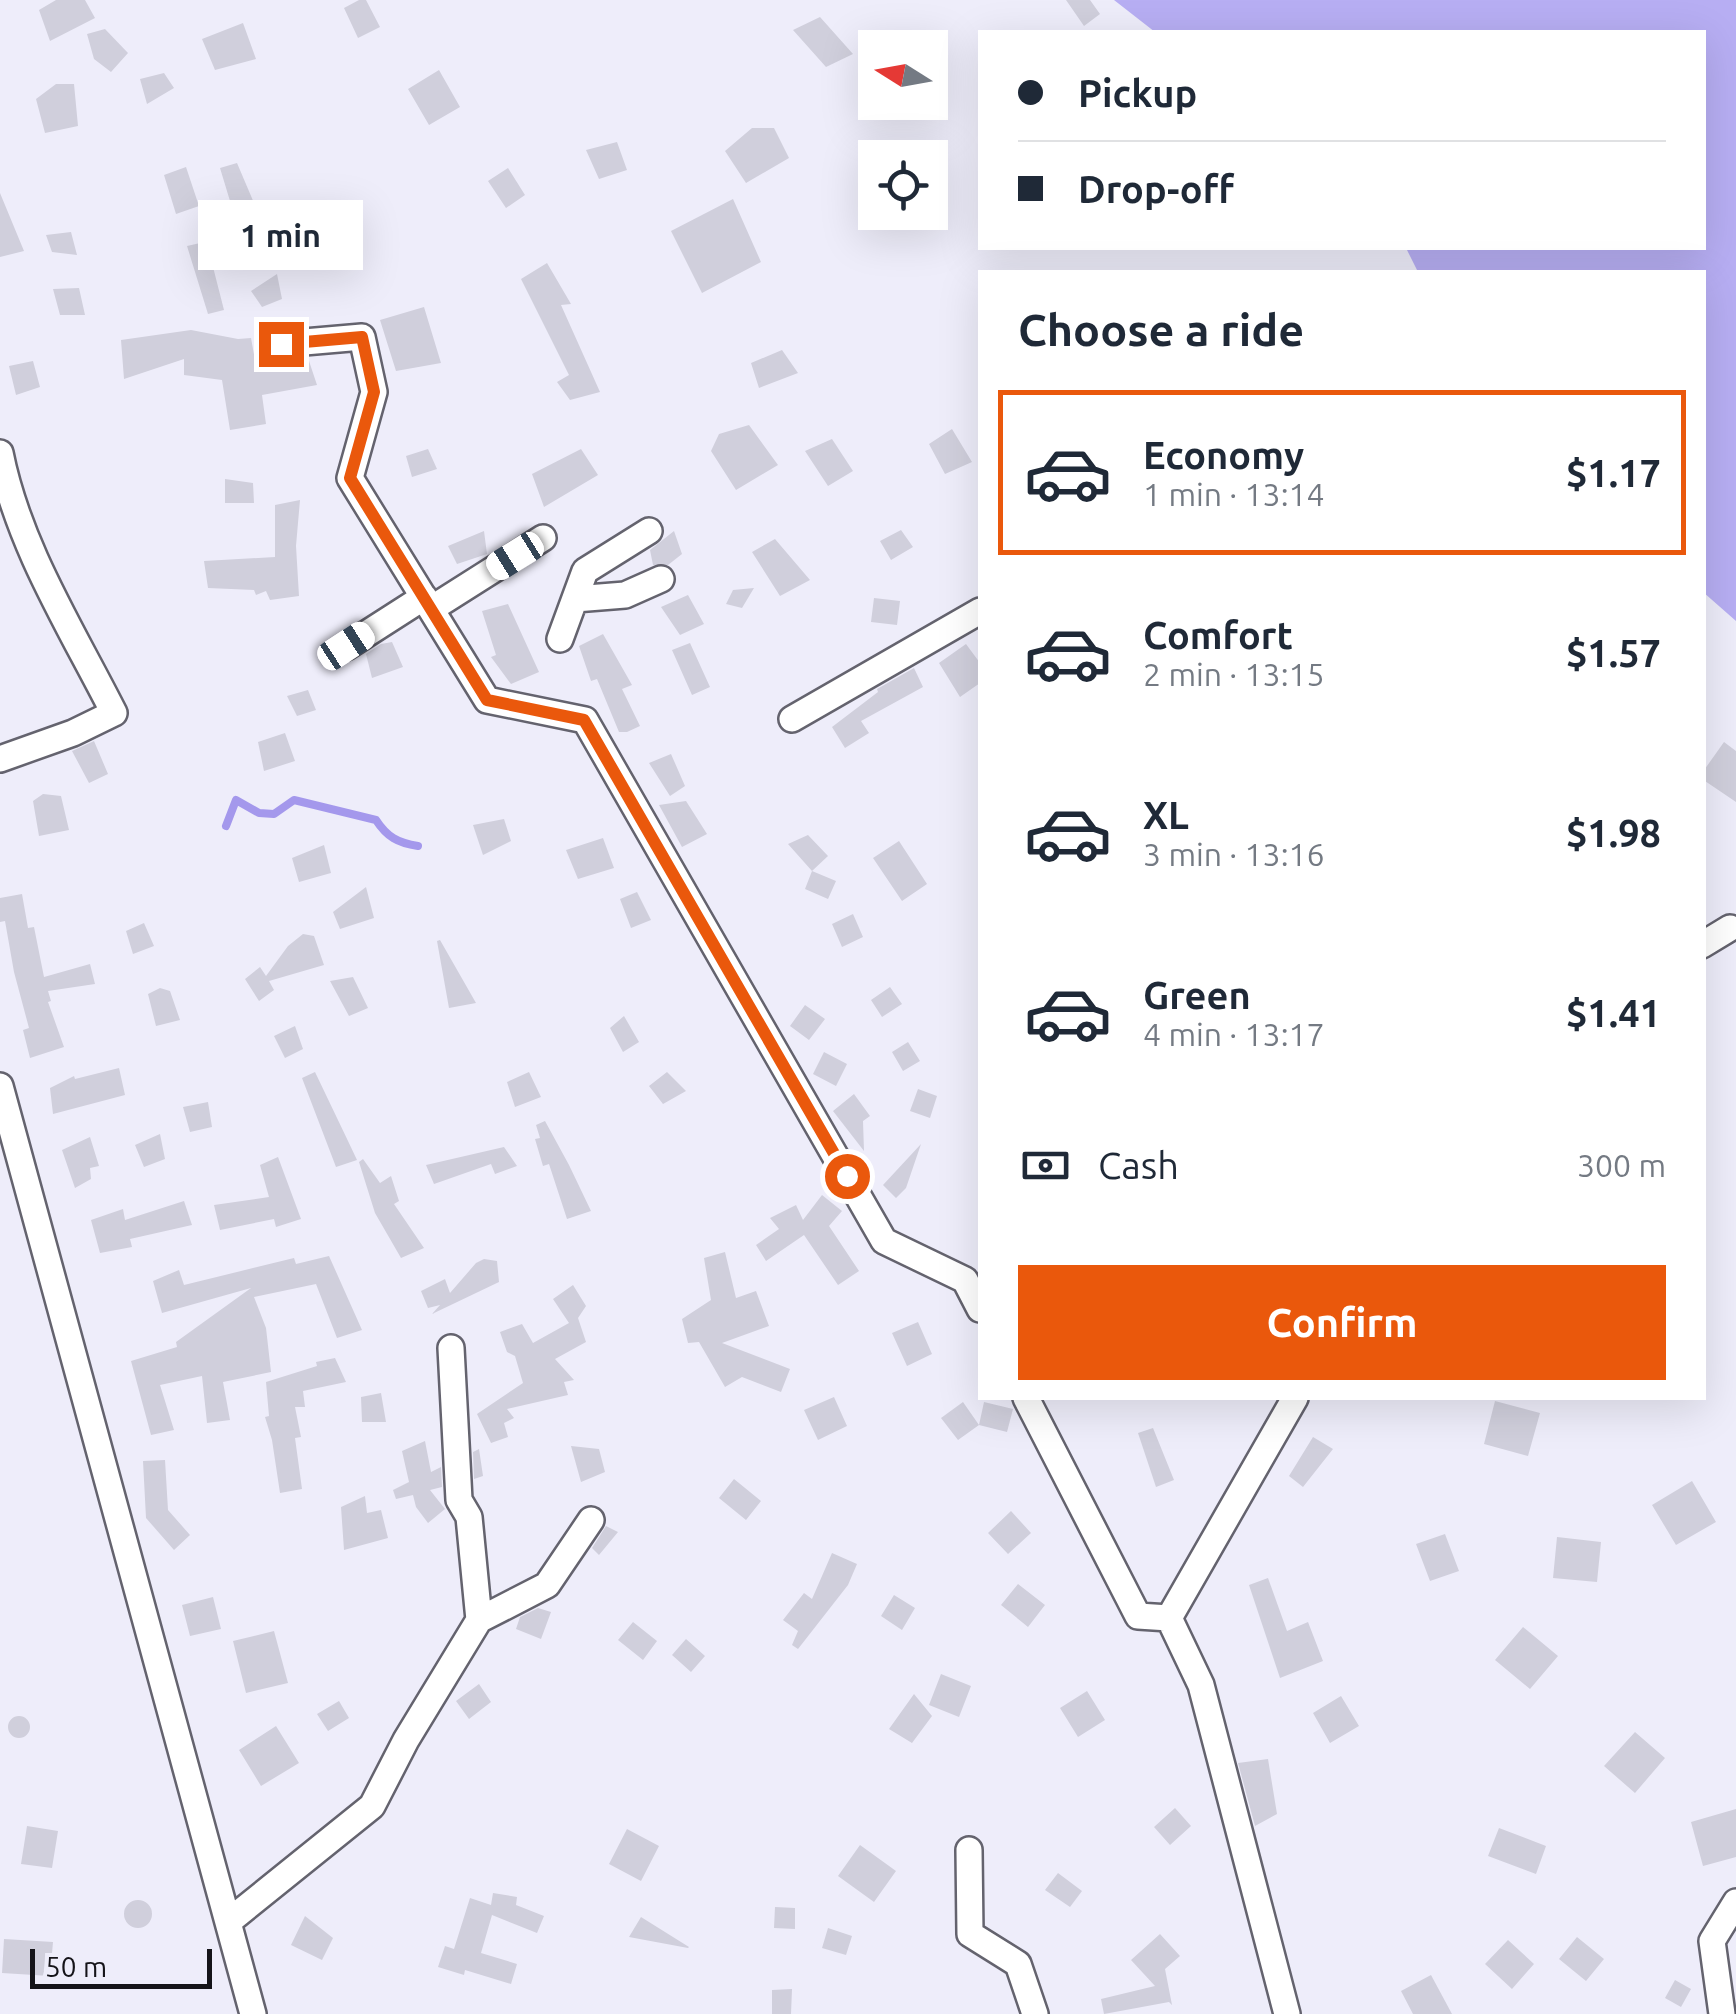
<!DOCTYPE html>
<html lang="en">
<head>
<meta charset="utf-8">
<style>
	body { margin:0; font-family:Ubuntu,sans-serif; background:#f6f6f7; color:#1f2937; height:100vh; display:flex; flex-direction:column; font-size:38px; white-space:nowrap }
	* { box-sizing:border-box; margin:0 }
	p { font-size:32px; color:#747a83 }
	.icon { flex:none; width:55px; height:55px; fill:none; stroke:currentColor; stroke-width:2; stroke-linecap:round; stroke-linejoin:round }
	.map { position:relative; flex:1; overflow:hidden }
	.panel { position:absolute; left:978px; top:270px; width:728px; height:1130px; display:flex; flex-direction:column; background:#fff; border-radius:0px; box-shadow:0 10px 40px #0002 }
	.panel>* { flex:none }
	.hud { position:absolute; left:978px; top:30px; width:728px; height:220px; border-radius:0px; box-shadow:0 10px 40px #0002; display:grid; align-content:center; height:220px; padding:0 40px; background:#fff }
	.needle { width:65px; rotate:281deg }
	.buttons { position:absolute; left:858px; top:30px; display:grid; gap:20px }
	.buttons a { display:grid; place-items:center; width:90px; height:90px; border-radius:0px; background:#fff; box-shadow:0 10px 40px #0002; font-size:50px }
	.scale { position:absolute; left:30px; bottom:25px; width:182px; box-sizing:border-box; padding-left:10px; border:5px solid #151419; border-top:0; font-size:28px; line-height:35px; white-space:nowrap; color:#151419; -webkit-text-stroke:8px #eeedfa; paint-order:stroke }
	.end { position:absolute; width:45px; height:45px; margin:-22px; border:12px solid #ea580c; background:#fff; box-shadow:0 0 0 5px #fff }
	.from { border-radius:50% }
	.bubble { position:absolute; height:70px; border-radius:0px; background:#fff; box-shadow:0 10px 40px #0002; font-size:32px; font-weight:700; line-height:70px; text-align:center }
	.car { position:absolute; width:30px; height:60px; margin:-30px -15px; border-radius:12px; box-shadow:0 0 8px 2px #0007; background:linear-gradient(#fff 24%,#345 0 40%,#fff 0 76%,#345 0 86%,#fff 0) }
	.hud b { display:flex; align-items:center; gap:35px; height:95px; font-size:38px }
	.hud b+b { border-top:2px solid #e0e1e3 }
	.hud i { width:25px; height:25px; background:#1f2937 }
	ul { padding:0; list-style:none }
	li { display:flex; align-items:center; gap:30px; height:165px; margin:0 20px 15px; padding:0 20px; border:5px solid transparent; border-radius:0px }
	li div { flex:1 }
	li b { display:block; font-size:38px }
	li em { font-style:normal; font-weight:700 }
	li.on { border-color:#ea580c }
	li>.icon { width:90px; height:90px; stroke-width:1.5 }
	h2 { padding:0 40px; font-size:45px; line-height:120px }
	.pay { display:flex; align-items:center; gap:25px; height:110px; padding:0 40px; font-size:38px }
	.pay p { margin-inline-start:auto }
	.action { display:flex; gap:20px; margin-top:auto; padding:20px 40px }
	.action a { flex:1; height:115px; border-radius:0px; background:#ea580c; color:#fff; font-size:40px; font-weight:700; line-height:115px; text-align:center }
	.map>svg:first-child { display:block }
	.forest { fill:#b7aef3 }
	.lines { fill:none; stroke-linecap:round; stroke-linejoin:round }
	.stream { stroke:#a498ec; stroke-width:8 }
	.building { fill:#d0cfdc }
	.street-casing { stroke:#64636e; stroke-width:30 }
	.street { stroke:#fff; stroke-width:25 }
	.route { stroke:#ea580c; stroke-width:12 }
</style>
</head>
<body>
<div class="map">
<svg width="1736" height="2014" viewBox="0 0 1736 2014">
	<rect width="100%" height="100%" fill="#eeedfa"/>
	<path class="forest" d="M1114 0H1736V621L1703 592 1702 272H1418L1406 248H1702V32H1155Z"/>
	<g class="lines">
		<path class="stream" d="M226 826 236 800 259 813 274 814 294 800 376 820C387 837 398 843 418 846"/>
	</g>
	<path class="building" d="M56 0H85L95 18 50 41 39 10Z
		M359 0H366L380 27 358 38 344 8Z
		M1066 0H1090L1100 14 1084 26Z
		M820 17 853 54 826 67 793 30Z
		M243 23 256 59 215 70 202 39Z
		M105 29 128 53 111 72 94 59 87 34Z
		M439 70 460 107 429 125 408 89Z
		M164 73 174 88 147 104 140 79Z
		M56 84H74L78 126 45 133 36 99Z
		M752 128H774L789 158 746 183 725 151Z
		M617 142 627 170 599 179 586 150Z
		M237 163 254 203 250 204 265 250 213 267 224 310 208 314 187 246 240 234 220 168Z
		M186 167 199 206 176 214 164 175Z
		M508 168 525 195 506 208 488 181Z
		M0 193 24 251 0 257Z
		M733 199 761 262 702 293 671 231Z
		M71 232 77 255 52 252 46 235Z
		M547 263 571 304 561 305 600 392 570 400 557 382 569 375 521 279Z
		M277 274 282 299 262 307 251 291Z
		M79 288 85 315H60L53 289Z
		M424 307 441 363 396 371 380 320Z
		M191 330 238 339 251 338 257 371 309 361 317 385 262 395 266 424 230 430 222 380 184 375V359L124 379 121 340Z
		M782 350 798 373 759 388 751 363Z
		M33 361 40 387 16 395 9 366Z
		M749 425 778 465 736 490 711 451 719 434Z
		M952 429 972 462 945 474 929 444Z
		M832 439 853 471 828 486 805 451Z
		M428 449 437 469 412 477 406 456Z
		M581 449 598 475 544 507 532 474Z
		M225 479 253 483 254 503H225Z
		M300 500 296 546 299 596 270 600 266 591 256 595 254 590 208 588 204 561 275 557V505Z
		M901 530 913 547 891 560 880 541Z
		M484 531 487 554 457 564 448 546Z
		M674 531 682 554 668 565H653L650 550Z
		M775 539 810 580 780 596 752 552Z
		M754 588 742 608 726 604 733 590Z
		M688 595 704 624 680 635 661 607Z
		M874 598 900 601 897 625 871 622Z
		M508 604 539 672 511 684 491 657 496 655 482 611Z
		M603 634 632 685 622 689 640 726 627 732H619L597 679 591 681 579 646Z
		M392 642 403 667 372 678 366 654 381 644Z
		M690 643 710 687 692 695 672 650Z
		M966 644 980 663V683L960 697 939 663Z
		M914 668 923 687 861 721 869 733 845 748 832 727 878 692 877 689Z
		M308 690 316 710 297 716 287 696Z
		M285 733 295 761 264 771 258 742Z
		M94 741 108 774 89 783 72 751Z
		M1724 742 1736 751V802L1702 779V773Z
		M671 754 685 786 670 796 649 763Z
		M43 794 61 796 69 830 39 836 33 801Z
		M686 801 707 834 682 847 659 805Z
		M504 819 511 841 483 855 473 825Z
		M808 835 828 856 812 871 788 844Z
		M603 838 614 868 578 879 566 850Z
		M899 841 927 884 902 901 873 858Z
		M324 845 331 873 299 882 292 858Z
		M812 871 836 881 828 899 805 889Z
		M366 887 374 918 340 929 333 912Z
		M637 892 651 920 631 928 620 899Z
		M22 894 28 928 34 927 44 977 90 964 95 984 48 991 51 1001 48 1002 64 1047 30 1058 23 1030 29 1028 14 972 5 921 0 922V898Z
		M853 914 863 937 842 947 832 924Z
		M144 923 154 946 133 954 126 931Z
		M303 934 314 936 324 965 269 981 274 990 259 1001 245 979 260 967 266 976 288 946Z
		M440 940 476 1003 449 1008 437 941Z
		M353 977 368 1008 349 1016 330 981Z
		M890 987 902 1004 882 1017 871 1000Z
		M160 988 170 991 180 1020 156 1026 148 994Z
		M805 1005 825 1019 809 1040 790 1026Z
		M624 1016 639 1042 623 1052 610 1028Z
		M295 1026 303 1049 285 1058 274 1036Z
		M908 1042 920 1061 903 1071 892 1052Z
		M824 1052 847 1064 836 1086 813 1074Z
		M119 1068 125 1095 53 1114 50 1088 74 1076 75 1079Z
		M315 1072 348 1141 357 1160 336 1167 302 1078Z
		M529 1072 541 1097 515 1107 507 1082Z
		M667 1072 686 1091 663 1104 649 1086Z
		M918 1089 937 1096 930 1118 910 1111Z
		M854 1094 870 1116 863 1121 864 1151 833 1111Z
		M208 1102 212 1127 190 1132 183 1107Z
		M545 1121 569 1165 591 1211 567 1219 549 1164 543 1166 535 1139 540 1138 536 1125Z
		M160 1134 165 1159 144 1167 135 1145Z
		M90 1137 99 1166 90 1168 91 1179 75 1188 62 1150Z
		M921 1144 906 1188 896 1198 883 1185Z
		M504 1147 517 1166 495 1174 491 1164 434 1184 426 1165Z
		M278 1157 301 1219 276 1227 274 1219 220 1230 214 1205 269 1197 260 1165Z
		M363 1159 380 1183 391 1176 399 1201 394 1204 424 1248 401 1258 375 1213 359 1162Z
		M822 1195 842 1211 829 1226 859 1271 838 1285 804 1235 766 1261 756 1245 779 1229 770 1218 796 1205 803 1220Z
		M184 1201 192 1225 130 1239 132 1247 100 1253 91 1220 123 1209 125 1220Z
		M725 1252 736 1298 756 1291 769 1326 722 1343 790 1369 781 1392 742 1377 725 1387 699 1342 688 1343 682 1319 711 1300 704 1258Z
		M329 1256 362 1330 337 1338 316 1284 254 1297 266 1328 271 1372 223 1382 230 1420 207 1423 202 1376 160 1385 174 1430 151 1435 131 1361 177 1347 176 1342 251 1288 162 1313 153 1281 179 1270 184 1285 294 1258 296 1264Z
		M484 1259 497 1261 499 1282 432 1314 440 1305 428 1308 421 1291 445 1279 450 1293 476 1263Z
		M573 1285 586 1306 578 1318 586 1342 555 1359 574 1380 564 1382 568 1395 507 1409 514 1418 504 1423 508 1437 491 1443 477 1414 523 1383 515 1356 507 1352 500 1332 522 1324 533 1343 569 1323 553 1299Z
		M918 1322 932 1354 907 1366 892 1333Z
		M335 1358 346 1382 303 1391 305 1407H295L301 1437 295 1438 302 1489 280 1493 272 1440 265 1417 269 1416 266 1382 317 1366 316 1362Z
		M381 1393 386 1422H362L361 1397Z
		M834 1397 847 1426 818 1440 804 1410Z
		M1495 1401 1540 1413 1528 1456 1484 1444Z
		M963 1402 979 1425 958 1440 941 1418Z
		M984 1402 1013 1409 1007 1432 979 1425Z
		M1153 1428 1174 1480 1156 1487 1138 1433Z
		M1313 1437 1333 1449 1303 1487 1289 1476Z
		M425 1441 431 1472 441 1467 442 1487 430 1490 445 1509 428 1523 416 1507 413 1495 396 1499 393 1490 409 1482 402 1451Z
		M571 1446 599 1449 605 1472 581 1482Z
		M479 1449 483 1476 474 1479 473 1452Z
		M165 1460 168 1510 190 1535 174 1550 146 1518 143 1461Z
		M734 1479 761 1501 746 1520 719 1498Z
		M1692 1481 1716 1522 1676 1545 1652 1505Z
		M365 1496 367 1513 381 1510 388 1538 344 1550 341 1507Z
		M1011 1511 1031 1533 1008 1554 988 1533Z
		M606 1526 618 1532 599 1555 592 1548Z
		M1445 1534 1459 1571 1430 1581 1416 1544Z
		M1557 1537 1601 1542 1597 1582 1553 1578Z
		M832 1553 857 1564 848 1585 798 1649 792 1645 798 1631 783 1620 804 1593 812 1599Z
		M1268 1578 1287 1631 1308 1622 1323 1661 1280 1678 1249 1585Z
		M1018 1584 1045 1605 1028 1627 1001 1605Z
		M894 1595 915 1608 902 1630 881 1616Z
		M213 1597 221 1629 190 1636 182 1605Z
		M538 1608 551 1612 541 1639 516 1629 520 1617Z
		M633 1622 657 1641 643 1660 618 1640Z
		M1523 1627 1558 1656 1530 1689 1495 1660Z
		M274 1631 288 1683 246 1693 233 1641Z
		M686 1639 705 1656 691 1672 672 1655Z
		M941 1674 971 1686 959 1717 929 1705Z
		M479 1684 491 1702 469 1719 456 1701Z
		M1087 1691 1105 1720 1078 1737 1060 1708Z
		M914 1694 932 1716 912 1743 889 1729Z
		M1341 1696 1359 1726 1330 1743 1313 1713Z
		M339 1701 349 1718 328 1731 317 1714Z
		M8 1727a11 11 0 1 1 22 0a11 11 0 1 1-22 0Z
		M276 1726 299 1763 261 1786 239 1750Z
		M1635 1732 1665 1758 1635 1793 1604 1766Z
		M1268 1759 1277 1814 1255 1826 1238 1763Z
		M1175 1808 1191 1826 1170 1845 1154 1827Z
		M1736 1809V1857L1703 1866 1691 1822Z
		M27 1826 58 1831 52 1868 21 1864Z
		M1499 1828 1546 1846 1536 1874 1488 1856Z
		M627 1829 659 1846 641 1881 609 1864Z
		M860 1845 896 1871 874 1902 838 1876Z
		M1058 1873 1082 1891 1070 1907 1045 1890Z
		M493 1893 517 1897 516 1905 544 1916 537 1933 492 1915 481 1953 517 1964 511 1984 465 1970 464 1975 438 1967 445 1946 454 1949 470 1898 491 1905Z
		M124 1914a14 14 0 1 1 28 0a14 14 0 1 1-28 0Z
		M775 1907 795 1908V1929L774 1928Z
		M305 1916 333 1938 322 1960 291 1945Z
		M641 1917 689 1947 688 1948 629 1937Z
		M828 1928 852 1936 846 1955 822 1948Z
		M1160 1934 1180 1956 1165 1969 1172 2005 1169 2002 1104 2014 1101 1999 1155 1986 1131 1960Z
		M1577 1937 1604 1959 1586 1981 1559 1959Z
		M4 1939 53 1942 50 1976 2 1973Z
		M1508 1940 1534 1964 1512 1989 1485 1964Z
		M1431 1975 1452 2014H1413L1401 1991Z
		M1675 1980 1691 1989 1681 2007 1665 1998Z
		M792 1989 791 2014H772V1990Z"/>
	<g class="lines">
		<g class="street-casing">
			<path id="street" d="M281 344 362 337 374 392 350 478 487 700 585 720 884 1241 965 1280 980 1309
				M0 453C18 545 72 630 114 713L73 733 0 759
				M575 599 625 595 661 579
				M431 609 543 538
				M560 639 585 571 649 531
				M346 647 424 597
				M792 719 980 611
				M1702 945 1730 928
				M0 1086 253 2014
				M451 1348 459 1500 469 1517 479 1620
				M1026 1398 1138 1616 1169 1618
				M969 1850 970 1934 1018 1964 1035 2014
				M228 1922 372 1806 406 1740 479 1620 547 1585 591 1520
				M1287 2014 1201 1685 1169 1618 1295 1398
				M1722 2014 1712 1941 1736 1902"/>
		</g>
		<use href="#street" class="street"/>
	</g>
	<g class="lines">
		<path class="route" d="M281 344 362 337 374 392 350 478 487 700 584 720 847 1176"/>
	</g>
</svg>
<div class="buttons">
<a><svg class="needle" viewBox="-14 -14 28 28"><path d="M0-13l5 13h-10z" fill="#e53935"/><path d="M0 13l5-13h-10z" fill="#747a83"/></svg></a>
<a><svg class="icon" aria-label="locate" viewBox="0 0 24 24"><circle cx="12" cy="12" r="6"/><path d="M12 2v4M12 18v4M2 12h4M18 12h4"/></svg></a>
</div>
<div class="scale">50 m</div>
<i class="end from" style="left:847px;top:1176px"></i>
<i class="end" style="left:281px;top:344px"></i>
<div class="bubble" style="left:198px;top:200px;width:165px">1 min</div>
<i class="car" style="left:515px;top:556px;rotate:238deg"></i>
<i class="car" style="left:346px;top:646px;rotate:57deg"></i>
<div class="hud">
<b><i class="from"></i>Pickup</b>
<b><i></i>Drop-off</b>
</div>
<section class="panel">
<h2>Choose a ride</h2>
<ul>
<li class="on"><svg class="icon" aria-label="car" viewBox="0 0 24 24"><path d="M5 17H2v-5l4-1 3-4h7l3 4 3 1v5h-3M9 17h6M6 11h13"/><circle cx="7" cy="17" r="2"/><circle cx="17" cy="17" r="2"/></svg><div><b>Economy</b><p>1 min · 13:14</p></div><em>$1.17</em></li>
<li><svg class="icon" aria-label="car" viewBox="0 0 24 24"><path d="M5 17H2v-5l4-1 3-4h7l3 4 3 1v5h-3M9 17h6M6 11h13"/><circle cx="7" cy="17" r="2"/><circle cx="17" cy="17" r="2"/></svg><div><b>Comfort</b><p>2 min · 13:15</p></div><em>$1.57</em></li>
<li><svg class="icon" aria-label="car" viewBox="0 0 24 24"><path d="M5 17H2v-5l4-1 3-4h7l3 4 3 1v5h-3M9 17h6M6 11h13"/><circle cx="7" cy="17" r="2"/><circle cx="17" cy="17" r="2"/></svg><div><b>XL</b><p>3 min · 13:16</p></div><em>$1.98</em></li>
<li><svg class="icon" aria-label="car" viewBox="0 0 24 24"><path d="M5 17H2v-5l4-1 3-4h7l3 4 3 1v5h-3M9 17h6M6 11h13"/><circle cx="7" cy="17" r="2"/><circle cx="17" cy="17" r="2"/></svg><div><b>Green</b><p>4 min · 13:17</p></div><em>$1.41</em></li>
</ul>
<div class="pay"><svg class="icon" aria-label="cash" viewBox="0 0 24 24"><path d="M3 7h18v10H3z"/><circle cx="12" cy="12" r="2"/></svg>Cash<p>300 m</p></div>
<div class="action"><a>Confirm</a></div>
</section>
</div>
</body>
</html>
